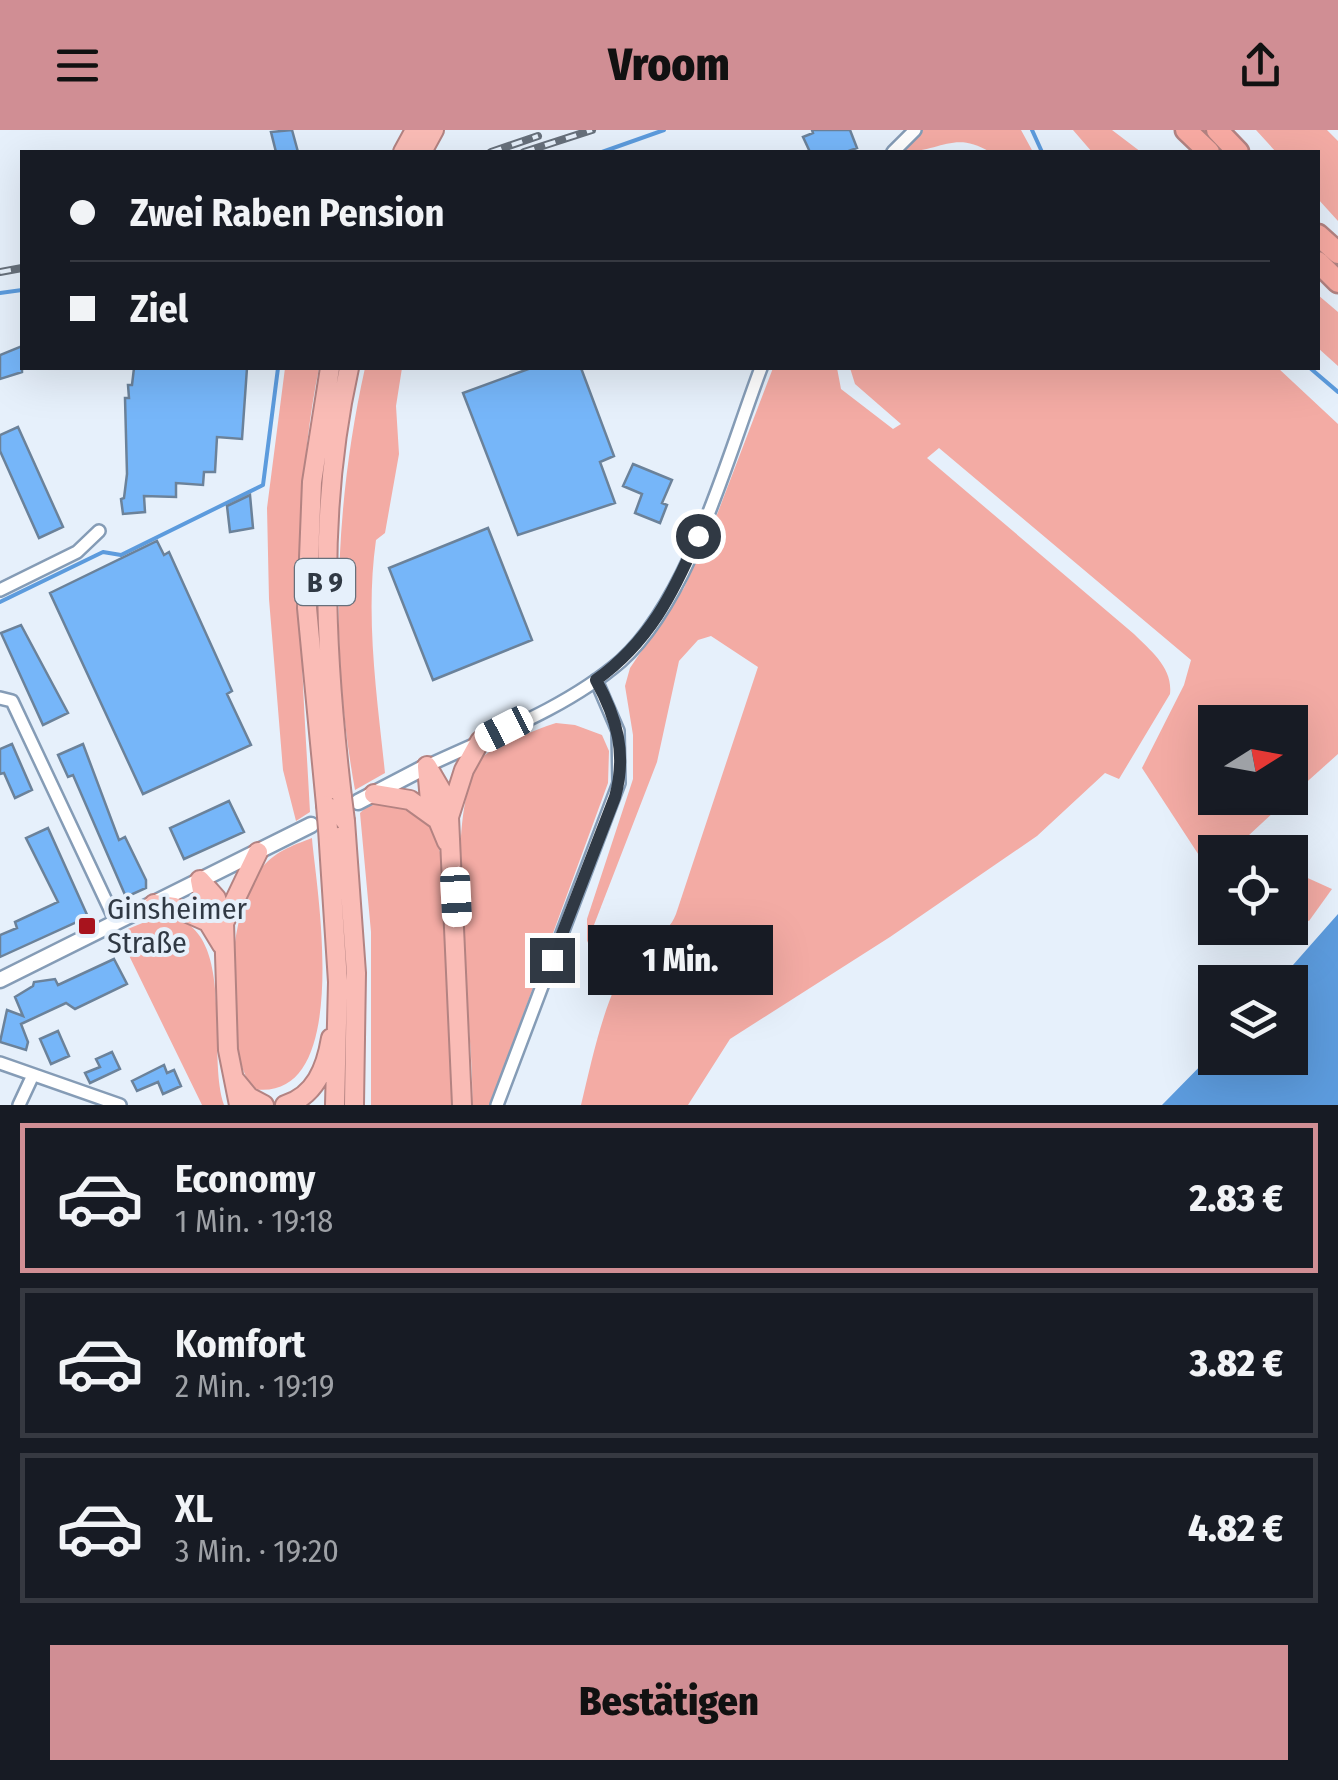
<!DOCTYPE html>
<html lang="de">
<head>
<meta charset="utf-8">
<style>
	body { margin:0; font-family:"Fira Sans Condensed",sans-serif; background:#242831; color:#f1f3f6; height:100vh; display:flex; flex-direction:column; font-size:38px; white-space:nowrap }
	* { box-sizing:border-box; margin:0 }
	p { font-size:32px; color:#9ea1a6 }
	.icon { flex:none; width:55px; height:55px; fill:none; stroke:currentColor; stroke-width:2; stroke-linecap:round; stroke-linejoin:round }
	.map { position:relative; height:975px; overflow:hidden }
	.panel { display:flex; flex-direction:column; background:#171b24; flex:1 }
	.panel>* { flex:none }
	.guide { position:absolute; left:20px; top:20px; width:1300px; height:220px; border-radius:0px; box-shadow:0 10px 40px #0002; display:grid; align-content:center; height:220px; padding:0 50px; background:#171b24 }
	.needle { width:65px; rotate:79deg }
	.buttons { position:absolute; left:1198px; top:575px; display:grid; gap:20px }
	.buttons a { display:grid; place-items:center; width:110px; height:110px; border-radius:0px; background:#171b24; box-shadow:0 10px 40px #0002; font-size:50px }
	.end { position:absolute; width:45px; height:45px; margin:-22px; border:12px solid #303944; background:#fff; box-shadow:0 0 0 5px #fff }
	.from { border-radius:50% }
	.bubble { position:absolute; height:70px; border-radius:0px; background:#171b24; box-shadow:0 10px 40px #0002; font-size:32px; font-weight:800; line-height:70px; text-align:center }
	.car { position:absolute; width:30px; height:60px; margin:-30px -15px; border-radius:12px; box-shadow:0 0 8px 2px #0007; background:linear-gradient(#fff 24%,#345 0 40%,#fff 0 76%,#345 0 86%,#fff 0) }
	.guide b { display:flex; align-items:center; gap:35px; height:95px; font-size:38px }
	.guide b+b { border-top:2px solid #363941 }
	.guide i { width:25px; height:25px; background:#f1f3f6 }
	ul { padding:18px 0 0; list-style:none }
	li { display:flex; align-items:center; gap:30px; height:150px; margin:0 20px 15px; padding:0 30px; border:5px solid #363941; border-radius:0px }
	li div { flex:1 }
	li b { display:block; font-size:38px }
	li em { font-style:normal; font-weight:800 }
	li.active { border-color:#d08e94 }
	li>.icon { width:90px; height:90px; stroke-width:1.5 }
	.action { display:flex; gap:20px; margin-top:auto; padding:20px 50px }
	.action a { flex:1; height:115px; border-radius:0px; background:#d08e94; color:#111; font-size:40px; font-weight:800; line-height:115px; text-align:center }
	header { display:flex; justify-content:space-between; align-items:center; height:130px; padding:0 50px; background:#d08e94; color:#111; font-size:45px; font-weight:800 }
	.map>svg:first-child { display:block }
	.green { fill:#f3aba4 }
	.water { fill:#5c9bdd }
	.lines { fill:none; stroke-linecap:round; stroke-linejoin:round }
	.stream { stroke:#5c9bdd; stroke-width:4 }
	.building { fill:#76b6f9; stroke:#6b829a; stroke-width:2.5 }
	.minor-casing { stroke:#859cb6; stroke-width:16 }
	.tertiary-casing { stroke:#859cb6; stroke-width:19 }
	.trunk-casing { stroke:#b38382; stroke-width:22 }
	.motorway-casing { stroke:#b38382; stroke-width:25 }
	.minor { stroke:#fff; stroke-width:11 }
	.tertiary { stroke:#fff; stroke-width:14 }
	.trunk { stroke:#fabcb6; stroke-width:18 }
	.motorway { stroke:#f9aba3; stroke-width:20 }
	.rail-casing { stroke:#67707b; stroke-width:8 }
	.rail { stroke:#e6f0fb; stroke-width:4; stroke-dasharray:11; stroke-linecap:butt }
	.trunk-bridge-casing { stroke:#b38382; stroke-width:22; stroke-linecap:butt }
	.trunk-bridge { stroke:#fabcb6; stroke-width:18 }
	.route { stroke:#303944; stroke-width:12 }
	.poi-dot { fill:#a8131d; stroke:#e6f0fb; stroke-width:4 }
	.labels { text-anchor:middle; stroke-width:8; stroke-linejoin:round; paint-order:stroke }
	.shield { fill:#e6f0fb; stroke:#67707b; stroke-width:2.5 }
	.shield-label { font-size:28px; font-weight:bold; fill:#303944 }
	.poi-label { font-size:30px; fill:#303944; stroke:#e6f0fb; text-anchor:start }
</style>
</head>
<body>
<header><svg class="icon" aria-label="menu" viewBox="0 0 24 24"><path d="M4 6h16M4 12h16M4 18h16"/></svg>Vroom<svg class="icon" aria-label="share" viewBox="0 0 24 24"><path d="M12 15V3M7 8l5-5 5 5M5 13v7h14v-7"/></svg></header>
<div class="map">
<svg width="1338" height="975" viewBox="0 0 1338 975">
	<rect width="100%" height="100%" fill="#e6f0fb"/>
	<path class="green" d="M922 0H1021L1033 22H990C954 0 941 22 901 22Z
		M1073 0H1112L1141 22H1092Z
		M1256 0H1327L1338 11V91L1318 69V22H1276Z
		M1318 165 1338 182V236L1318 218Z
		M285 238H319C289 385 302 534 310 682L296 691 283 640 269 469 267 378Z
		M365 238H402L396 276 399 324 385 403 376 410C365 487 377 566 385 643L355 660C330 522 334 377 365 238Z
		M773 238H837L841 259 893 299 901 294 855 254 850 238H1278L1338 294V624L1290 667V592H1215V668H1289L1248 706 1252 722H1215V743L1204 733 1142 638 1184 555 1191 530 939 318 927 328 1134 504C1151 521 1173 538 1170 564L1119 649 1105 643 1037 706 890 807 730 909 688 975H581C593 926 604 868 632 825 645 805 666 810 676 784L758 537 711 506 698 510 679 531 657 632 587 813V789L633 649V605L625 556 630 538 684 458 718 382Z
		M556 593 575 595 602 605 609 621 608 653 490 975H472C476 894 436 685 483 627 492 617 537 599 556 593Z
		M386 673C408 677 425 685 435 706 451 738 458 933 453 975H371V802L360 683 367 676Z
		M312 708C314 745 357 975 253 959 221 914 226 784 260 740 274 722 291 716 312 708Z
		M1290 740 1332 759 1309 791 1290 785Z
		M162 785C241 792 205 921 224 975H202L118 803Z"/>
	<path class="water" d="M1338 784V975H1162L1215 921V928H1290V852H1278Z"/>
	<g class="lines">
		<path class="stream" d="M1032 0 1042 22
			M602 22 664 0
			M0 163 22 160
			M1310 238 1338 262
			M0 472 103 422 121 425 263 355 278 238"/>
	</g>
	<path class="building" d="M292 0 298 22H276L271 2Z
		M812 0H850L857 18 846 22H810L803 7 813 3Z
		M22 216V242L0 249V225Z
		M134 238H247L242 309 217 307 215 342H204L203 355 176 353V367L144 366 145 382 123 384 121 369 124 368 127 344 125 268H129L128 255H132Z
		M531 238H581L614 326 600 332 615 373 518 405 463 263Z
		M18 297 63 397 39 408 0 321V305Z
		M633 334 672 350 662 373 667 375 660 393 635 383 642 364 623 356Z
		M250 365 253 398 230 402 227 376Z
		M488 398 532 510 433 550 389 438Z
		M157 411 164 425 169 422 232 561 227 564 251 615 143 664 50 463Z
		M21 495 68 583 43 595 1 503Z
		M12 614 32 660 15 668 4 643 0 644V619Z
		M83 614 119 710 125 707 146 750V758L126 767 73 645 68 647 58 625Z
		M229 671 244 702 184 729 170 698Z
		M48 698 88 787 0 827V805L17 798 15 792 58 772 26 708Z
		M114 829 127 854 75 879 66 873 21 894 28 912 26 920 0 912 7 880 23 886 15 867 33 856 34 852 55 849 58 855Z
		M58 901 69 926 51 934 40 909Z
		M112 922 120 939 90 953 85 943 100 937 96 929Z
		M164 935 167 943 174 940 181 956 163 964 158 952 137 961 132 951Z"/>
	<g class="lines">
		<g class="minor-casing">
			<path id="minor" d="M893 22 915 0
				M0 460 77 422 99 401
				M0 568 12 571 116 792
				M427 636C491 606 567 578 621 531 690 469 728 325 761 238
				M0 933 120 975
				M19 975 33 945
				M497 975 619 653 618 601 596 550"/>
		</g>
		<g class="tertiary-casing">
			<path id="tertiary" d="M358 672 427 636
				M0 850 311 695"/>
		</g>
		<g class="trunk-casing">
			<path id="trunk" d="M403 22 415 0
				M422 22 434 0
				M427 636 441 660 449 687 462 975
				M427 637 430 671 447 712
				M374 664 410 670 435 688
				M342 667C325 522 317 381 349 238
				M326 675 307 478 312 352 330 238
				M449 687 464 640 480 611
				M345 691 356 843 354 975
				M328 699 338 852 335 975
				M200 750 216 768 224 793 228 920 239 975
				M200 750 208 792 222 815
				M154 774 174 777 208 792
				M224 793 258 722
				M235 950 249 967 264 975
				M285 975C315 966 326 938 331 908"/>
		</g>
		<g class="motorway-casing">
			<path id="motorway" d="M1186 0 1209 22
				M1217 0 1238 22
				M1318 105 1338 123
				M1318 132 1338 152"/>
		</g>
		<use href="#minor" class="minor"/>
		<use href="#tertiary" class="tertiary"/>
		<use href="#trunk" class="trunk"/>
		<use href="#motorway" class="motorway"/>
		<g class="rail-casing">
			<path id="rail" d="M491 22 538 6
				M524 22 592 0
				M0 142 22 138"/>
		</g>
		<use href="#rail" class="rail"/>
		<g class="trunk-bridge-casing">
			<path id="trunk-bridge" d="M342 667 345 691
				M326 675 328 699"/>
		</g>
		<use href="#trunk-bridge" class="trunk-bridge"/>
	</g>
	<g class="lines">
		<path class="route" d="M552 830 615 667C627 624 617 588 596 550 649 512 673 464 698 406"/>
	</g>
	<rect class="poi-dot" x="77" y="786" width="20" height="20" rx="5"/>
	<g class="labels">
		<rect class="shield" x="295" y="429" width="60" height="46" rx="8"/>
		<g class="shield-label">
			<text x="325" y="462">B 9</text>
		</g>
		<g class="poi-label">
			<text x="107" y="789">Ginsheimer<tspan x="107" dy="34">Straße</tspan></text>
		</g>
	</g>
</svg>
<div class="buttons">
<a><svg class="needle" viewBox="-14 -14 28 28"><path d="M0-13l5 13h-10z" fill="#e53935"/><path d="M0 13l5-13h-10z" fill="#9ea1a6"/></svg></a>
<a><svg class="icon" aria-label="locate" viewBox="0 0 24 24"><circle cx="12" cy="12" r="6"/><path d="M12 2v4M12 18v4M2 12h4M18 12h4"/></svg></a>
<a><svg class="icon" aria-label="layers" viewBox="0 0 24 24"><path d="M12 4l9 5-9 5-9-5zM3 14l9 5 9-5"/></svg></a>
</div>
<i class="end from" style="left:698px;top:406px"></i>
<i class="end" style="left:552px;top:830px"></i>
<div class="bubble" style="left:588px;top:795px;width:185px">1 Min.</div>
<i class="car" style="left:504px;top:599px;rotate:243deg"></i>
<i class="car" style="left:456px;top:767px;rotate:177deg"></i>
<div class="guide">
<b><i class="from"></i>Zwei Raben Pension</b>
<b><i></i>Ziel</b>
</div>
</div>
<section class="panel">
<ul>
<li class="active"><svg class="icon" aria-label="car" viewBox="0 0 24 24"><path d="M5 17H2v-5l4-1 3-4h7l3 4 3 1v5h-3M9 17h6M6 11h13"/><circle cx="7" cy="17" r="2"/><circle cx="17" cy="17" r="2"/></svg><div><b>Economy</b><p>1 Min. · 19:18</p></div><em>2.83 €</em></li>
<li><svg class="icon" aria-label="car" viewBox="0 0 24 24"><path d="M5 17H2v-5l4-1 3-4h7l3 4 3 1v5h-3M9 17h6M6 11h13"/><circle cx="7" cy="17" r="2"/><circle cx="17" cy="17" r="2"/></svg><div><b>Komfort</b><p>2 Min. · 19:19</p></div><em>3.82 €</em></li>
<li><svg class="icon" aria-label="car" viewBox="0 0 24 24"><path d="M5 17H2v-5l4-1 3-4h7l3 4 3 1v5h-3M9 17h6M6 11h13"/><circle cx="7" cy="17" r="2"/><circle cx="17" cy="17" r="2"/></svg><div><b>XL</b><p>3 Min. · 19:20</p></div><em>4.82 €</em></li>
</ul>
<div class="action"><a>Bestätigen</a></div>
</section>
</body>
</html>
